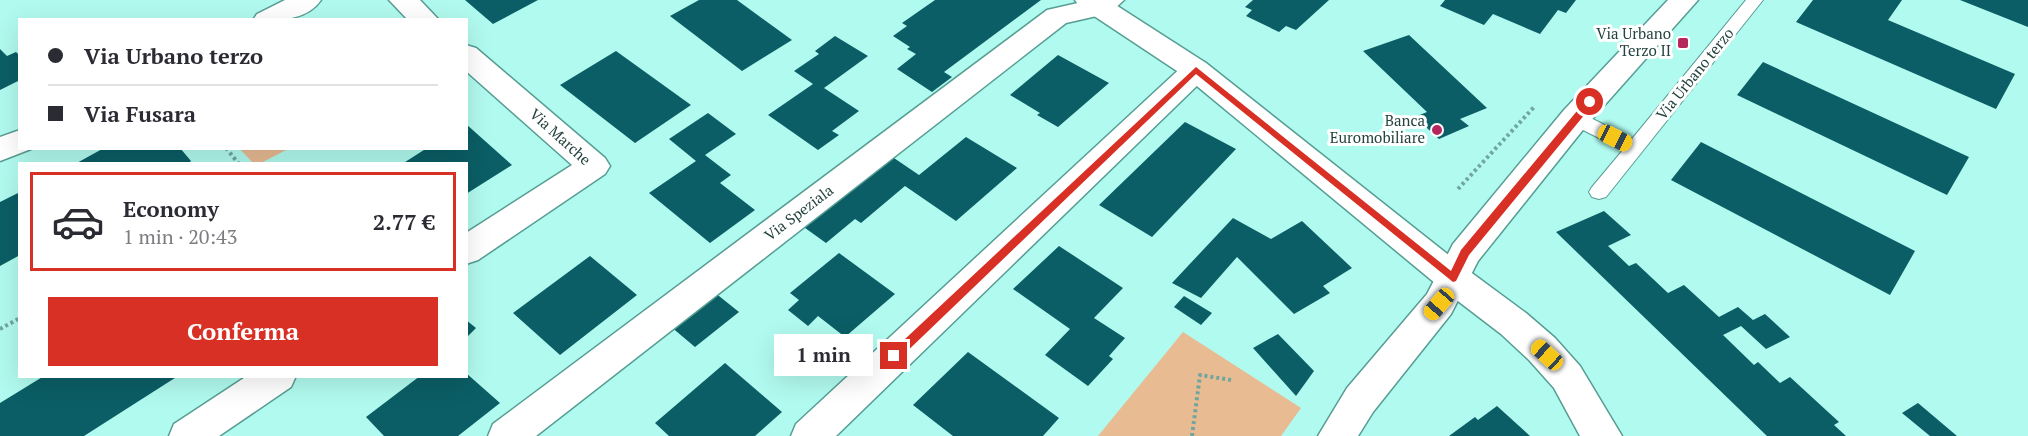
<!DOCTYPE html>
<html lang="it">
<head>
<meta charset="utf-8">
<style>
	body { margin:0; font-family:"PT Serif",serif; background:#f7f7f7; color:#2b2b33; height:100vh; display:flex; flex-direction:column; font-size:22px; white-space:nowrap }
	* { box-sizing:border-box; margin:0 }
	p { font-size:20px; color:#7c7c81 }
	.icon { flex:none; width:33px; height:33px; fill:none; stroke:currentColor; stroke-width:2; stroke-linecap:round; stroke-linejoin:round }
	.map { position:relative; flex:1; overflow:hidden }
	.details { position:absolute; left:18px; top:162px; width:450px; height:216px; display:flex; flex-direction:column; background:#fff; border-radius:0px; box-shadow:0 6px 24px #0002 }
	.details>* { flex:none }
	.banner { position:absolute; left:18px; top:18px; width:450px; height:132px; border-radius:0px; box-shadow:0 6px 24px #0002; display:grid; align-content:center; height:132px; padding:0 30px; background:#fff }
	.end { position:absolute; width:27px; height:27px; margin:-14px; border:8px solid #d93025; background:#fff; box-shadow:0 0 0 3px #fff }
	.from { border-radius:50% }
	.bubble { position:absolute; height:42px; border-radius:0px; background:#fff; box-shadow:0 6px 24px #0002; font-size:20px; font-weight:800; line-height:42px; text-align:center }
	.car { position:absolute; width:18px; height:36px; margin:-18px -9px; border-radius:8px; box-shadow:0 0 4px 2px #0007; background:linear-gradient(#f5c518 24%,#345 0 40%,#f5c518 0 76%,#345 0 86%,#f5c518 0) }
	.banner b { display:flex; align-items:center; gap:21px; height:57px; font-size:22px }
	.banner b+b { border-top:2px solid #e1e1e2 }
	.banner i { width:15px; height:15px; background:#2b2b33 }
	ul { padding:10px 0 0; list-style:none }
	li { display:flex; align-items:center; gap:18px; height:99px; margin:0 12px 9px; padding:0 18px; border:3px solid transparent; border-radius:0px }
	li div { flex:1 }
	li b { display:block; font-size:22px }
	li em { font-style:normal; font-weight:800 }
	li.selected { border-color:#d93025 }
	li>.icon { width:54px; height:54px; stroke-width:1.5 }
	.button { display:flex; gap:12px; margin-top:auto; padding:12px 30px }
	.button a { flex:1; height:69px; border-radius:0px; background:#d93025; color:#fff; font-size:24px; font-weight:800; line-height:69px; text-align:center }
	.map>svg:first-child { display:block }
	.green { fill:#e8bb93 }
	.building { fill:#0b5e65 }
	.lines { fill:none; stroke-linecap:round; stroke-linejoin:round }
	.service-casing { stroke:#569d93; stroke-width:2 }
	.minor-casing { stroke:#569d93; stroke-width:3 }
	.tertiary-casing { stroke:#569d93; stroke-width:3 }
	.secondary-casing { stroke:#569d93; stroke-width:3 }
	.path { stroke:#71a69e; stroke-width:4; stroke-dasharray:3 3; stroke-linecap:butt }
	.service { fill:#fff; fill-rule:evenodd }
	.minor { fill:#fff; fill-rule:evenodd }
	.tertiary { fill:#fff; fill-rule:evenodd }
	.secondary { fill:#fff; fill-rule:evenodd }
	.route { fill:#d93025 }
	.poi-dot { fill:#b4265c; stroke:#fff; stroke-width:2 }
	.labels { text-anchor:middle; stroke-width:6; stroke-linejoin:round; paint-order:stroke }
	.poi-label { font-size:15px; fill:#25433e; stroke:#fff; text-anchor:end }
	.street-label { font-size:15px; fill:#25433e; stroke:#fff }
</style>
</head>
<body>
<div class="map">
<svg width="2028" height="436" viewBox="0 0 2028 436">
	<rect width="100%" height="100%" fill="#b1faef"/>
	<path class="green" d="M240 149H288L261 163H253Z
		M1183 332 1301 408 1281 436H1098Z"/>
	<path class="building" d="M465 0H538L493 24Z
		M699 0H737L792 40 742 71 670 16Z
		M935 0H1041L944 72 952 77 932 92 897 69 916 54 907 49 910 47 893 36 907 26 902 23Z
		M1253 0H1329L1296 30 1286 26 1279 32 1246 16 1252 10 1245 7Z
		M1445 0H1576L1566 13 1558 10 1540 34 1493 14 1484 25 1440 6Z
		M1813 0H1902L1888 20 2015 74 1996 109 1796 22Z
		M1960 0H2028V27Z
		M1409 35 1487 108 1460 119 1469 126 1439 139 1415 117 1427 112 1363 51Z
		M835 36 868 56 824 88 859 111 832 131 839 135 818 150 768 115 813 84 794 71 819 54 815 51Z
		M0 49 7 56 16 52 20 56V80L0 90Z
		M616 51 691 105 635 143 560 85Z
		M1058 55 1109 83 1058 127 1037 115 1040 113 1010 95Z
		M1763 62 1969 157 1947 195 1737 95Z
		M708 113 736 134 705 155 731 175 720 183 755 210 710 243 649 193 696 161 669 139Z
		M1185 122 1236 149 1152 237 1099 205Z
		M466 124 512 165 466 194V164H402L427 148H466Z
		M966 137 1017 168 956 221 905 186 861 223 855 219 826 243 801 225 891 156 919 175Z
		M1701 142 1915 251 1890 295 1671 180Z
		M104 148H180L191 161 188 164H75Z
		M20 192V255L0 266V202Z
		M1604 211 1631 235 1608 246 1629 266 1636 263 1668 293 1684 285 1719 317 1738 307 1753 320 1765 314 1790 337 1766 349 1741 326 1723 335 1754 365 1758 362 1780 383 1790 377 1839 422 1834 425 1846 436H1767L1556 232Z
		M1233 218 1271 239 1302 221 1352 268 1323 286 1330 293 1294 314 1237 257 1201 298 1172 283Z
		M1059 246 1123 288 1094 318 1125 338 1109 356 1113 359 1088 386 1045 355 1070 329 1013 289Z
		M839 253 895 294 845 337 818 316 808 326 788 310 799 300 790 293Z
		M590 256 637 295 560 355 513 313Z
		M714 292 739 312 695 347 670 326Z
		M1184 296 1212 313 1201 325 1174 307Z
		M466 320 476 328 466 338Z
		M1278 334 1314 371 1296 396 1253 348Z
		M968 352 1059 418 1043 436H953L913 405Z
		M725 363 782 412 755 436H669L655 423Z
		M466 373 500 403 458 436H384L366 417 420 376H466Z
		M44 376H178L84 436H0V403Z
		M1918 403 1957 436H1930L1902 413Z
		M1497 406 1530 436H1449L1475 417 1478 420Z"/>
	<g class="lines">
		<g class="service-casing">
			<path id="service" d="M1746 0H1763L1606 197 1599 199 1592 197 1589 192 1592 187 1623 150 1569 123 1566 118 1569 113 1575 112 1581 113 1632 139Z"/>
		</g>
		<g class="minor-casing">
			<path id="minor" d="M285 0H321C306 22 276 20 253 20L257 14Z
				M389 0H420L439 20H408Z
				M1091 0H1124L1110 13 1066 23 536 436H488L493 424 1047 10Z
				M466 45 476 48 605 158 610 166 605 174 478 260 466 264V233L572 165 466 71Z
				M1196 60 1206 63 1211 70 1206 77 836 436H791L796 424 1186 63Z
				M20 130V148L31 149 0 161V137Z
				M247 376H296L291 387 219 436H169L174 424Z"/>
		</g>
		<g class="tertiary-casing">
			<path id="tertiary" d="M1668 0H1698L1586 126 1478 261 1451 314 1373 412 1358 436H1318L1347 388 1427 294 1453 244 1564 110Z"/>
		</g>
		<g class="secondary-casing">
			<path id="secondary" d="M1075 0H1108L1206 63 1465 268 1526 313 1555 338 1580 366 1622 436H1580L1554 388 1529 360 1501 334 1441 288 1186 77 1079 6Z"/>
		</g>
		<path class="path" d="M226 148 239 164
			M1458 189 1535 106
			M0 329 20 318
			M1192 436 1200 375 1231 380"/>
		<use href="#service" class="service"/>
		<use href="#minor" class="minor"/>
		<use href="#tertiary" class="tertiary"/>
		<use href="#secondary" class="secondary"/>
	</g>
	<path class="route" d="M1196 67 1451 271 1461 250 1587 99 1595 102 1469 255 1456 281 1453 282 1196 74 898 360H890V353Z"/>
	<g class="poi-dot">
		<rect x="1677" y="37" width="12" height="12" rx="3"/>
		<circle cx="1437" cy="130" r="6"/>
	</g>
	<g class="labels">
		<g class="poi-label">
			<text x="1671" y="39">Via Urbano<tspan x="1671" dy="17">Terzo II</tspan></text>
			<text x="1425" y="126">Banca<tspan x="1425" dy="17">Euromobiliare</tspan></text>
		</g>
		<g class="street-label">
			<text transform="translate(1695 74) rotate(-51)" y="5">Via Urbano terzo</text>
			<text transform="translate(560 137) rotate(42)" y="5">Via Marche</text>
			<text transform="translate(799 213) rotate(-37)" y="5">Via Speziala</text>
		</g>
	</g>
</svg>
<i class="end from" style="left:1590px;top:102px"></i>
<i class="end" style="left:894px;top:356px"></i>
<div class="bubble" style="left:774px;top:334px;width:99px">1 min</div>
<i class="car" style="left:1615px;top:138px;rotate:117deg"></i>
<i class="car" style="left:1439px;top:304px;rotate:221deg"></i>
<i class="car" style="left:1547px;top:355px;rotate:312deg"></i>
<div class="banner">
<b><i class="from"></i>Via Urbano terzo</b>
<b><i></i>Via Fusara</b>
</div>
<section class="details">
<ul>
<li class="selected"><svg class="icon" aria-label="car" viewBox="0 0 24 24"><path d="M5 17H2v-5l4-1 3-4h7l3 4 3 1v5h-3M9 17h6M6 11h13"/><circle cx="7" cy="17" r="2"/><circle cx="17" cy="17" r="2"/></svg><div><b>Economy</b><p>1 min · 20:43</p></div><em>2.77 €</em></li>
</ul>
<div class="button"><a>Conferma</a></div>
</section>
</div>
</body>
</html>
